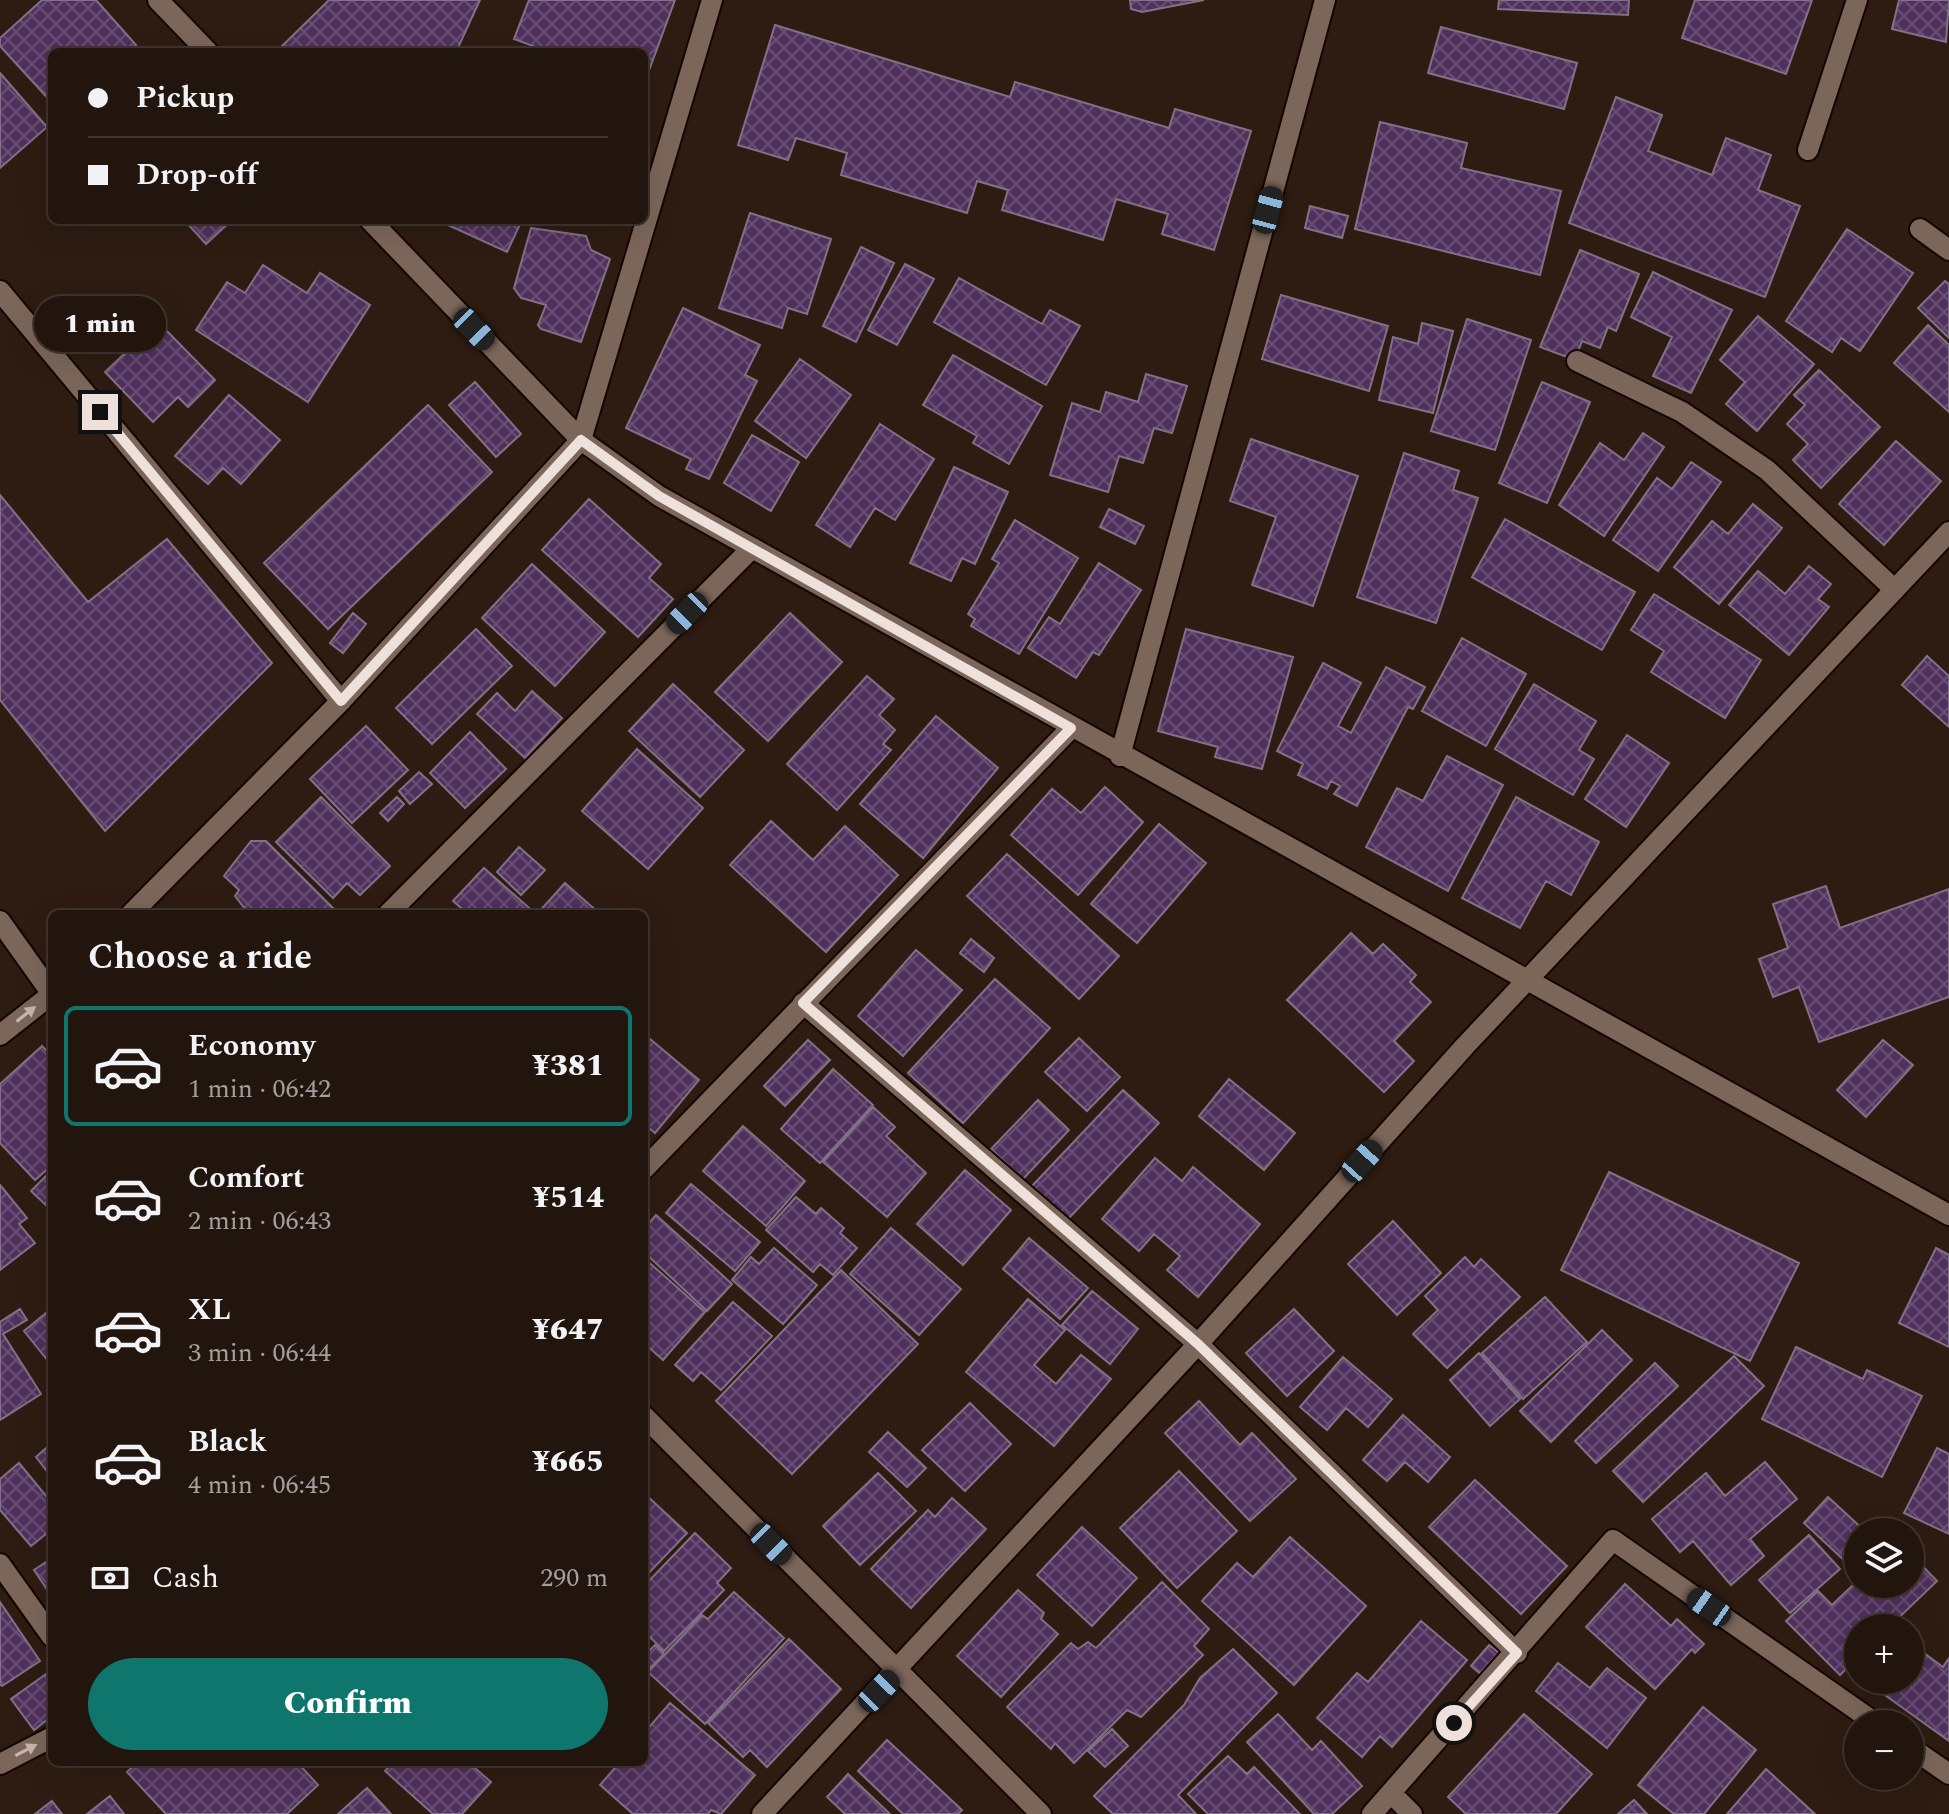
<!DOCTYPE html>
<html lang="en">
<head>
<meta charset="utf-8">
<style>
	body { margin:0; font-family:Spectral,serif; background:#2e221c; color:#f1f3f6; height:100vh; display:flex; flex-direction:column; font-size:30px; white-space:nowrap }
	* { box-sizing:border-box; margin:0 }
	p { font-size:26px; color:#a29f9e }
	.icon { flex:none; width:44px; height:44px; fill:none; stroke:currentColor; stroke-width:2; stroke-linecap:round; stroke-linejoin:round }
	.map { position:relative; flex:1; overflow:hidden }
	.details { position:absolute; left:48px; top:910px; width:600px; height:856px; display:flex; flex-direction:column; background:#22150e; border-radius:12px; box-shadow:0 8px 32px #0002,0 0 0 2px #3f342e }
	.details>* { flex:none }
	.hud { position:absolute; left:48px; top:48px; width:600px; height:176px; border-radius:12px; box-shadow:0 8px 32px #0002,0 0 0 2px #3f342e; display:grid; align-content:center; height:176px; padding:0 40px; background:#22150e }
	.fabs { position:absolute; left:1844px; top:1518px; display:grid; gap:16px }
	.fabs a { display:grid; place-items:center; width:80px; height:80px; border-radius:50%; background:#22150e; box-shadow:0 8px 32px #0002,0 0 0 2px #3f342e; font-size:40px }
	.end { position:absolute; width:36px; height:36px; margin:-18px; border:10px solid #eee1db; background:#111; box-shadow:0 0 0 4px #111 }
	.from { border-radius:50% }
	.bubble { position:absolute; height:56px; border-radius:28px; background:#22150e; box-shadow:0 8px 32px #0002,0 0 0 2px #3f342e; font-size:26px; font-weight:800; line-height:56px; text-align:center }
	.car { position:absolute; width:24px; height:48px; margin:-24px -12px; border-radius:10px; box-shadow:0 0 6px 2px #0007; background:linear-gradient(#222 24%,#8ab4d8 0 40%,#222 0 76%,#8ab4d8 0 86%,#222 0) }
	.hud b { display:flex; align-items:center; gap:28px; height:76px; font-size:30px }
	.hud b+b { border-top:2px solid #3f342e }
	.hud i { width:20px; height:20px; background:#f1f3f6 }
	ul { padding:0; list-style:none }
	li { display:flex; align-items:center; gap:24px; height:120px; margin:0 16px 12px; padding:0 24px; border:4px solid transparent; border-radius:12px }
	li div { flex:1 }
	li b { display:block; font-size:30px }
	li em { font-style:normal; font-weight:800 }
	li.current { border-color:#0f766e }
	li>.icon { width:72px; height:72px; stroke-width:1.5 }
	h2 { padding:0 40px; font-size:36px; line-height:96px }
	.pay { display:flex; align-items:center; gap:20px; height:88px; padding:0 40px; font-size:30px }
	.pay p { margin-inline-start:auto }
	.action { display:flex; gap:16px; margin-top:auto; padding:16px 40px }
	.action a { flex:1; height:92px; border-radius:48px; background:#0f766e; color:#fff; font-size:32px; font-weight:800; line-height:92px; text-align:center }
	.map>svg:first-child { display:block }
	.building { fill:url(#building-cross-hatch); stroke:#807286; stroke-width:2 }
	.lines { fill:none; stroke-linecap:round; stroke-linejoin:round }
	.lane-casing { stroke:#150601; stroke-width:24 }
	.street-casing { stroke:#150601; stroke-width:24 }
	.secondary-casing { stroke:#150601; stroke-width:24 }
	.lane { stroke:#7c665a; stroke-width:20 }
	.street { stroke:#7c665a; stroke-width:20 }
	.secondary { stroke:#7c665a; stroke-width:20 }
	.oneway { fill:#c6b6ae }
	.route { stroke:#eee1db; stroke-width:10 }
</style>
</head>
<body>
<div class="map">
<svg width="1949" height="1814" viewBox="0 0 1949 1814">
	<defs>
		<pattern id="building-cross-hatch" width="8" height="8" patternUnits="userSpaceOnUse" patternTransform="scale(2)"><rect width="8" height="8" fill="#50305d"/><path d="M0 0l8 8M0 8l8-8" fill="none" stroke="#6a4e74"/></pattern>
	</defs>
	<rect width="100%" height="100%" fill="#2e1c12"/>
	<path class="building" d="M42 0H96L136 45 128 52H52V103L0 46V38Z
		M329 0H480L456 52H276Z
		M529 0H675L644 84V52H549L514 39Z
		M1130 0H1204L1142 12 1131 9Z
		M1499 0H1629L1628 15 1498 9Z
		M1695 0H1812L1786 74 1682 38Z
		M1899 0H1949L1946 42 1892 29Z
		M775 25 1010 97 1015 82 1169 128 1175 109 1251 131 1214 250 1162 234 1168 214 1116 199 1103 240 1002 210 1008 190 977 181 967 213 841 175 847 153 796 138 788 160 738 145Z
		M1441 27 1577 63 1564 109 1428 73Z
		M0 73 47 127 0 168Z
		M1616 97 1662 115 1648 151 1712 175 1726 138 1771 155 1758 190 1800 206 1765 297 1569 223Z
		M1380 122 1467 143 1461 168 1561 191 1540 275 1355 229Z
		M1310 206 1348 216 1342 238 1305 228Z
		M750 213 831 239 807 314 788 308 782 328 719 308Z
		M184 220H232L206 244Z
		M437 220H522L507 252Z
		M531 228 586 236 591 250 610 259 581 342 541 329 538 325 546 305 521 298 514 288Z
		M1847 229 1913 273 1860 351 1841 338 1832 352 1786 321Z
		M861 247 894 263 856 342 823 326Z
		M1580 250 1639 274 1616 331 1608 327 1600 348 1582 341 1575 360 1540 347Z
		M905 264 934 279 897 345 868 330Z
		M263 265 307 293 320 273 370 305 308 402 196 330 227 282 245 293Z
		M1653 272 1732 310 1691 393 1653 376 1672 337 1631 317Z
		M959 278 1042 324 1050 310 1080 326 1046 385 934 322Z
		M1945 281 1949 284V338L1918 308Z
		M1281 295 1388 326 1369 391 1262 359Z
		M683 308 760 345 745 375 757 381 709 479 686 469 691 459 626 428Z
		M1758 316 1814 364 1757 431 1726 404 1745 382 1720 360Z
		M1467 319 1531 340 1495 450 1431 431Z
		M158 322 215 380 188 407 178 397 153 422 105 372Z
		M1422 323 1453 331 1433 413 1379 400 1393 337 1418 344Z
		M1928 325 1949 345V412L1894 363Z
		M953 355 1042 406 1009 464 973 443 977 436 923 405Z
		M800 359 851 395 806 458 755 421Z
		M1819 370 1880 427 1821 488 1793 460 1808 444 1787 424 1805 405 1794 395Z
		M1146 374 1187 386 1172 433 1154 428 1143 463 1119 456 1108 492 1050 475 1072 403 1100 412 1106 392 1138 402Z
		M475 382 521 434 496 457 449 405Z
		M1542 382 1590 402 1547 503 1499 483Z
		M229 395 280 440 241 484 223 468 208 484 175 456Z
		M428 405 492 472 328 629 264 563Z
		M880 424 934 459 895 520 875 508 850 547 816 525Z
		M1643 433 1664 447 1604 536 1559 505 1600 443 1624 460Z
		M752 435 799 462 771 511 724 483Z
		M1251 439 1358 476 1313 606 1252 585 1276 517 1230 501Z
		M1896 441 1941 481 1884 545 1839 504Z
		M1404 453 1459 471 1453 490 1478 498 1436 623 1357 597Z
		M1691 462 1721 482 1658 571 1613 540 1657 478 1672 489Z
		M954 467 1008 492 975 564 962 558 951 581 910 563Z
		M0 495 88 602 167 539 272 663 105 831 0 700Z
		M589 499 661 564 649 578 673 599 638 637 542 550Z
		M1753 504 1782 528 1719 604 1674 567 1712 521 1728 534Z
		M1109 509 1144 526 1135 544 1100 527Z
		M1505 519 1635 592 1602 650 1472 577Z
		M1015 520 1078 558 1019 654 971 626 975 619 968 614 999 563 992 559Z
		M1099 563 1141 590 1099 655 1093 652 1076 678 1028 648 1049 617 1060 624Z
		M532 564 605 632 555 686 482 618Z
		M1809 566 1831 584 1818 599 1829 607 1789 655 1729 605 1758 571 1785 594Z
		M1654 594 1761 660 1725 718 1651 672 1664 651 1631 630Z
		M353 613 366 624 343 653 330 643Z
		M790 613 842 662 768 741 715 692Z
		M476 629 512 666 432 744 396 708Z
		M1186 629 1293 657 1262 769 1215 757 1218 747 1158 731Z
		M1462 638 1526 674 1486 746 1422 711Z
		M1927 656 1949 676V727L1902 685Z
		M1323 663 1361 683 1338 726 1351 733 1386 667 1425 687 1413 709 1408 707 1357 806 1334 794 1340 786 1331 781 1327 789 1298 775 1303 764 1277 751Z
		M867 676 894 699 879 715 895 730 883 744 891 750 837 810 787 764Z
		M673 684 744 750 700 797 629 731Z
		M1534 684 1596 721 1579 750 1594 759 1573 795 1495 749Z
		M532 691 562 718 525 758 477 714 497 693 515 711Z
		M936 716 998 768 923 858 860 804Z
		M366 726 408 770 352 823 310 779Z
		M470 732 506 769 465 808 430 773Z
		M1627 735 1669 763 1626 827 1585 799Z
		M637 749 703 808 648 869 582 811Z
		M1447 756 1503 785 1448 891 1366 847 1397 788 1423 801Z
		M419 772 432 784 410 804 399 791Z
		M1105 787 1143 822 1078 895 1011 835 1052 789 1081 813Z
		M321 797 390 866 360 895 347 883 333 898 276 842Z
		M397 797 404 804 388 821 380 813Z
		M1516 797 1599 842 1571 895 1546 881 1520 928 1462 898Z
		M771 821 813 860 845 826 898 875 826 952 730 865Z
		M1159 824 1206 863 1137 943 1091 904Z
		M251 841H266L339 914H249L235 896 239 890 224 876Z
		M519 847 545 870 521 895 497 872Z
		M1007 854 1119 956 1079 999 967 896Z
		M484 868 536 914H468L453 901Z
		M565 883 600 914H537Z
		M1826 886 1840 928 1949 889V997L1819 1042 1799 987 1773 997 1759 959 1788 948 1773 904Z
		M1351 933 1373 954 1383 944 1416 975 1410 982 1431 1002 1394 1041 1414 1061 1384 1092 1287 1000Z
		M971 939 994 958 984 972 960 953Z
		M916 950 962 990 903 1056 858 1016Z
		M995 979 1050 1028 963 1123 908 1073Z
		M1079 1038 1120 1077 1087 1111 1045 1072Z
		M650 1039 699 1080 655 1133 644 1124V1047Z
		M808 1040 830 1060 785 1106 764 1086Z
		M1883 1040 1913 1065 1866 1117 1837 1090Z
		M42 1046 52 1057V1165L35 1180 0 1143V1084Z
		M833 1069 873 1105 820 1163 781 1129Z
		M1229 1079 1295 1133 1264 1170 1199 1116Z
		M1123 1090 1159 1123 1068 1219 1032 1186Z
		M1038 1100 1069 1130 1023 1179 991 1149Z
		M873 1107 895 1127 886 1136 926 1173 887 1217 823 1162Z
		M743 1126 805 1181 766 1226 703 1171Z
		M1155 1158 1182 1181 1193 1167 1260 1224 1198 1297 1167 1270 1180 1256 1154 1234 1139 1251 1102 1219Z
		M52 1170V1211L31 1191Z
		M965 1170 1011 1210 963 1265 917 1224Z
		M1609 1172 1799 1263 1750 1361 1561 1270Z
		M691 1184 760 1242 735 1271 666 1213Z
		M0 1185 27 1218 19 1224 35 1243 0 1270Z
		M796 1197 816 1214 821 1208 844 1228 840 1233 857 1248 833 1275 820 1264 813 1272 766 1230Z
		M656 1215 732 1284 707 1311 644 1252V1229Z
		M1393 1221 1441 1273 1397 1315 1348 1264Z
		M891 1228 961 1289 919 1335 850 1274Z
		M1029 1238 1088 1288 1060 1319 1003 1269Z
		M774 1248 817 1285 783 1324 732 1280 751 1257 759 1264Z
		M1936 1248 1949 1255V1347L1899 1323Z
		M1465 1257 1474 1267 1481 1259 1520 1297 1447 1368 1413 1334 1438 1310 1425 1296Z
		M644 1258 705 1312 663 1360 644 1343Z
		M841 1270 918 1344 792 1474 716 1401Z
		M1092 1291 1138 1329 1110 1364 1062 1325Z
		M1545 1297 1587 1342 1523 1399 1482 1353Z
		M1028 1299 1065 1330 1034 1365 1056 1384 1081 1355 1111 1379 1054 1446 966 1372Z
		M733 1302 772 1336 721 1390 701 1372 693 1381 675 1365Z
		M52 1308V1366L24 1331Z
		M20 1309 27 1320 3 1334 41 1394 0 1420V1322Z
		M1294 1309 1334 1351 1287 1396 1246 1353Z
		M1602 1330 1632 1360 1551 1442 1520 1411Z
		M1796 1347 1863 1379 1867 1370 1922 1396 1882 1477 1762 1419Z
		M1479 1353 1520 1399 1490 1426 1450 1380Z
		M1734 1356 1764 1386 1643 1502 1613 1471Z
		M1343 1357 1392 1399 1368 1427 1346 1408 1327 1430 1300 1407Z
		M1655 1363 1678 1386 1596 1463 1575 1441Z
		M1199 1401 1240 1445 1252 1433 1296 1479 1250 1521 1165 1433Z
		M970 1403 1011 1444 965 1491 922 1450Z
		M1403 1415 1450 1457 1428 1482 1405 1462 1387 1481 1363 1460Z
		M888 1432 926 1468 907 1487 869 1452Z
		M52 1443V1478L36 1457Z
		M1937 1448 1949 1454V1534L1904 1513Z
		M1765 1462 1797 1499 1750 1539 1764 1556 1731 1585 1693 1541 1680 1552 1652 1519 1706 1473 1725 1496Z
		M19 1463 52 1503V1529L31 1546 0 1510V1479Z
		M1179 1471 1237 1531 1177 1588 1120 1528Z
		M878 1473 916 1511 860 1565 823 1526Z
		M1475 1480 1567 1566 1521 1614 1429 1527Z
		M644 1493 687 1533 644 1578Z
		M1828 1497 1866 1532H1858V1551L1847 1563 1804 1523Z
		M952 1498 986 1529 911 1608 871 1569 928 1510 935 1517Z
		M1082 1527 1137 1578 1092 1626 1037 1575Z
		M695 1533 731 1568 717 1583 724 1590 664 1651 644 1631V1586Z
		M1809 1535 1840 1569 1790 1613 1759 1580Z
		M1290 1537 1366 1606 1294 1685 1202 1601 1237 1563 1253 1577Z
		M1910 1553 1937 1581 1888 1628H1858V1657L1840 1675 1786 1621 1818 1591 1832 1605 1858 1580V1584H1910Z
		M52 1558V1597L34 1570Z
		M1162 1582 1209 1629 1194 1646 1203 1655 1141 1717 1127 1710 1074 1763 1055 1743 1051 1749 1007 1707 1071 1643 1078 1649 1088 1642 1096 1648Z
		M1625 1584 1671 1626 1677 1619 1704 1644 1695 1653 1692 1649 1655 1689 1586 1627Z
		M1018 1590 1044 1613 1041 1619 1058 1634 1001 1697 957 1656Z
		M734 1592 784 1638 705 1724 648 1672 702 1615 708 1619Z
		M0 1602 40 1661 2 1686 0 1684Z
		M1421 1621 1467 1660 1392 1747 1380 1736 1362 1757 1317 1718 1357 1673 1368 1682Z
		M789 1639 841 1689 767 1767 750 1750 743 1757 708 1723Z
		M655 1645 664 1654 650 1668 644 1656Z
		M1489 1645 1502 1655 1484 1677 1471 1666Z
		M1916 1647 1943 1667 1949 1658V1741L1882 1693 1892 1680H1910V1656Z
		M1233 1649 1277 1693 1178 1795 1196 1814H1113L1094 1796 1184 1705 1200 1678Z
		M1558 1663 1590 1688 1607 1668 1646 1698 1607 1748 1536 1691Z
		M46 1674 52 1681V1716L34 1730 11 1699Z
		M670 1703 755 1775 721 1814 711 1810 708 1814H633L600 1785 620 1762H644V1733Z
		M1703 1707 1756 1750 1704 1814H1674L1638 1785Z
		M1278 1714 1312 1750 1321 1741 1362 1786 1332 1814H1314L1247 1742Z
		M1524 1714 1592 1774 1556 1814H1466L1448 1797Z
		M1112 1729 1128 1746 1105 1767 1088 1751Z
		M887 1740 962 1810 958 1814H903L858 1771Z
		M1228 1756 1247 1774 1254 1767 1300 1814H1208L1188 1794Z
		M138 1762H218L220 1765 224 1762H297L318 1785 287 1814H166L127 1772Z
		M393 1762H468L491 1782 462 1814H433L385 1771Z
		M1766 1769 1815 1814H1727Z
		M848 1774 890 1814H845L827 1797Z
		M367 1788 391 1814H338Z
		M110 1796 124 1814H87Z
		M1634 1800 1647 1814H1618Z
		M52 1801 62 1814H35Z"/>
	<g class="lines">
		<g class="lane-casing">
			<path id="lane" d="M1808 150 1857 0
				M1920 229 1949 250
				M1577 361 1682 412 1767 470 1894 589
				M388 914 752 548
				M803 1003 1198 1344 1517 1653
				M1910 1747 1949 1774
				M1391 1793 1412 1814
				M1372 1814 1613 1540 1877 1724"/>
		</g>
		<g class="street-casing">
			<path id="street" d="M158 0 208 52
				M370 220 581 440 659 496 1949 1215
				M0 291 341 701
				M1120 756 1325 0
				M131 914 341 701 581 440 712 0
				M0 1035 52 994
				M644 1169 1071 728
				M0 1564 52 1637
				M0 1764 52 1737
				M762 1814 1198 1344 1465 1046 1949 532"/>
		</g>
		<g class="secondary-casing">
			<path id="secondary" d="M0 921 52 994
				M644 1416 1041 1814"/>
		</g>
		<use href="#lane" class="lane"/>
		<use href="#street" class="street"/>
		<use href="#secondary" class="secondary"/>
	</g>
	<defs><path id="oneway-solid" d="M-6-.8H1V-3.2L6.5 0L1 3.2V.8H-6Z" transform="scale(2)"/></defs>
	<g class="oneway">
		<use href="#oneway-solid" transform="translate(26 1014) rotate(-38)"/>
		<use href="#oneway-solid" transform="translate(26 1750) rotate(-28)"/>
	</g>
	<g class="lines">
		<path class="route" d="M100 412 341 701 581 440 659 496 1071 728 803 1003 1198 1344 1517 1653 1454 1723"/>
	</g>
</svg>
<div class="fabs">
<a><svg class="icon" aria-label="layers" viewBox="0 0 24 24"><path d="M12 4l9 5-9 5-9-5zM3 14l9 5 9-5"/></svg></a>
<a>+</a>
<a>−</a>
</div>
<i class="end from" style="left:1454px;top:1723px"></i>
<i class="end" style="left:100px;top:412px"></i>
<div class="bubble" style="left:34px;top:296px;width:132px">1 min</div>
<i class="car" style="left:1268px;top:210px;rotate:15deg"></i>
<i class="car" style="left:474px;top:329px;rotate:136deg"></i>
<i class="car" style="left:687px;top:613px;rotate:225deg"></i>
<i class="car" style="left:1362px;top:1161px;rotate:42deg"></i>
<i class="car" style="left:771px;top:1544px;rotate:135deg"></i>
<i class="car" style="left:1709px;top:1607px;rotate:305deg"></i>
<i class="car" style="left:879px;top:1691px;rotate:44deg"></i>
<div class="hud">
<b><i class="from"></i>Pickup</b>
<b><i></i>Drop-off</b>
</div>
<section class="details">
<h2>Choose a ride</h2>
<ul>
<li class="current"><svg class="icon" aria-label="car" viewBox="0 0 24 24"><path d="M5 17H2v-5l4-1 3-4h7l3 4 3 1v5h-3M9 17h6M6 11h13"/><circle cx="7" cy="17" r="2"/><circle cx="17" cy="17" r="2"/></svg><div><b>Economy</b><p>1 min · 06:42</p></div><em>¥381</em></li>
<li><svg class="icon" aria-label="car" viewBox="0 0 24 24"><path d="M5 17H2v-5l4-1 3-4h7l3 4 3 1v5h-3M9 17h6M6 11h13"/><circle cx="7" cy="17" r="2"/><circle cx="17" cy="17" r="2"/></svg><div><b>Comfort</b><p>2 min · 06:43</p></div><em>¥514</em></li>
<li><svg class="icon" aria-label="car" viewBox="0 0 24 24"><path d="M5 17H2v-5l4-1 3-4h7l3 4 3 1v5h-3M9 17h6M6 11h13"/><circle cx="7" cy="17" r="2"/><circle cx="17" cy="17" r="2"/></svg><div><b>XL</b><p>3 min · 06:44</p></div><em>¥647</em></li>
<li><svg class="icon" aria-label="car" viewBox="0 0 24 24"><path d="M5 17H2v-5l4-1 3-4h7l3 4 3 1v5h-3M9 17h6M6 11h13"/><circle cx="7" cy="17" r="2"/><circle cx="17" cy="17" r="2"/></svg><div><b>Black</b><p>4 min · 06:45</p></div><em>¥665</em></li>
</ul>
<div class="pay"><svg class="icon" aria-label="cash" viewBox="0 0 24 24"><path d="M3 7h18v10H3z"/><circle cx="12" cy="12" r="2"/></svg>Cash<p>290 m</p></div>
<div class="action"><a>Confirm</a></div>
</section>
</div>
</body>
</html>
